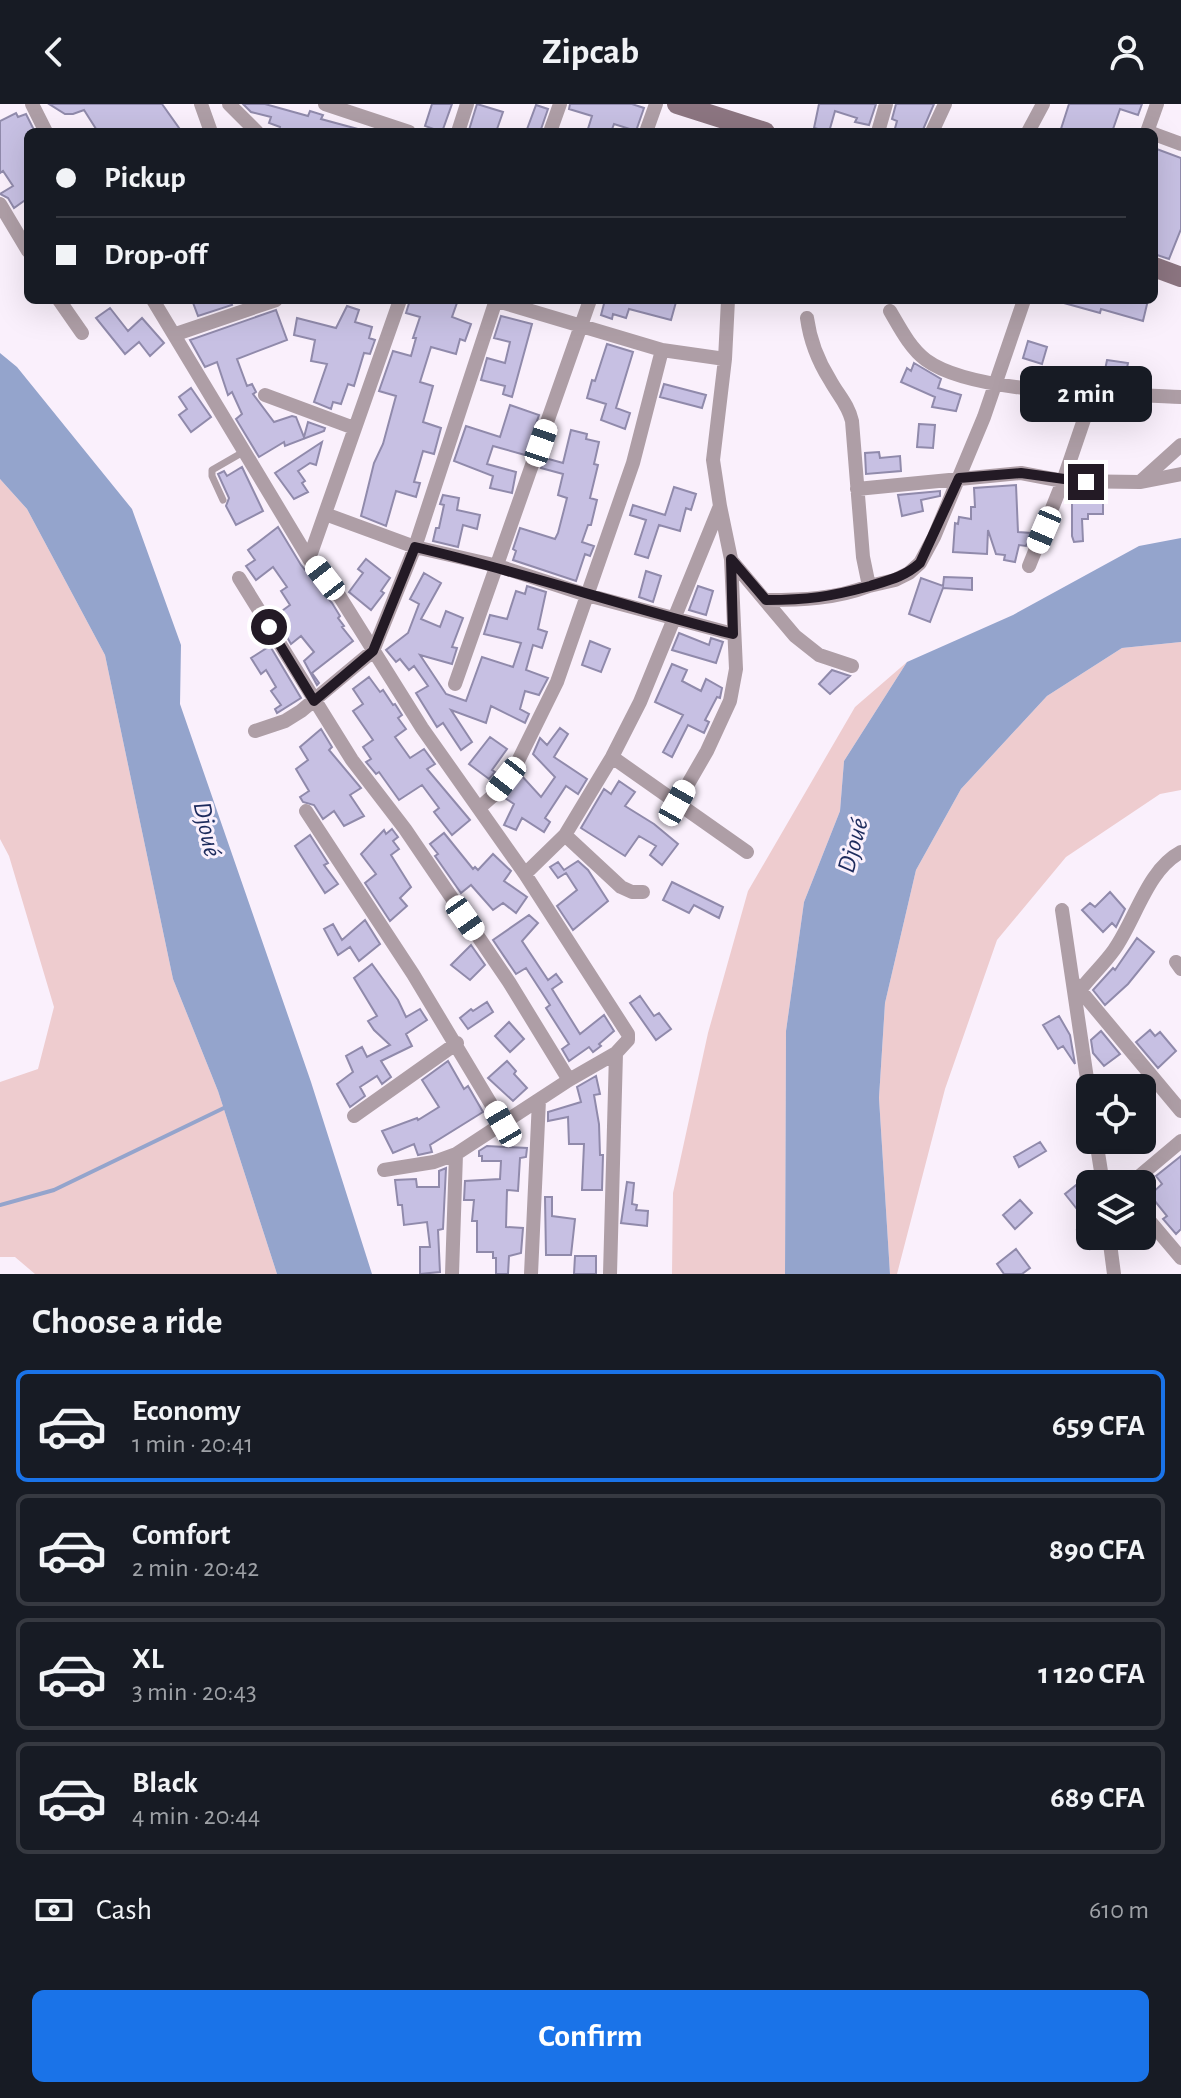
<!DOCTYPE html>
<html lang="en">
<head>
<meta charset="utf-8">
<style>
	body { margin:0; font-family:"Alegreya Sans",sans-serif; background:#20242c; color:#f1f3f6; height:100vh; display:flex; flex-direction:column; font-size:30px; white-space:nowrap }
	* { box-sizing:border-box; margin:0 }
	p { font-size:26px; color:#9ea1a6 }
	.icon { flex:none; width:44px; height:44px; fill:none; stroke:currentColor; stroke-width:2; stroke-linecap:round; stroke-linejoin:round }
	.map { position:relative; height:1170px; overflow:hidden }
	.sheet { display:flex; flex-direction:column; background:#171b24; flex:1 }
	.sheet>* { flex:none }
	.banner { position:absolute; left:24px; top:24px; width:1134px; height:176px; border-radius:12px; box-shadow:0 8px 32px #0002; display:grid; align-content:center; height:176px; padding:0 32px; background:#171b24 }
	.fabs { position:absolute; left:1076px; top:970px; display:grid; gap:16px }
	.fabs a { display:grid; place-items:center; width:80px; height:80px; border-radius:12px; background:#171b24; box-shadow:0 8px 32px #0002; font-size:40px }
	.end { position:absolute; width:36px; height:36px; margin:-18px; border:10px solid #231a25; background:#fff; box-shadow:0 0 0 4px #fff }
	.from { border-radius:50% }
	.bubble { position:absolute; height:56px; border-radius:12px; background:#171b24; box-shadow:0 8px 32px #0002; font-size:26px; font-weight:600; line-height:56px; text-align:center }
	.car { position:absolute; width:24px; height:48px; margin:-24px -12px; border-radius:10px; box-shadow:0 0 6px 2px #0007; background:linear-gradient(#fff 24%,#345 0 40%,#fff 0 76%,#345 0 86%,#fff 0) }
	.banner b { display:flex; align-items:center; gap:28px; height:76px; font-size:30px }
	.banner b+b { border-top:2px solid #363941 }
	.banner i { width:20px; height:20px; background:#f1f3f6 }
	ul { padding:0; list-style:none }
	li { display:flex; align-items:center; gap:24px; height:112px; margin:0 16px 12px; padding:0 16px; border:4px solid #363941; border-radius:12px }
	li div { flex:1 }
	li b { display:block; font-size:30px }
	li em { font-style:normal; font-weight:600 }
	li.active { border-color:#1a73e8 }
	li>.icon { width:72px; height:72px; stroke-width:1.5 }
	h2 { padding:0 32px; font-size:36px; line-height:96px }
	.pay { display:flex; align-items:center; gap:20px; height:88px; padding:0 32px; font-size:30px }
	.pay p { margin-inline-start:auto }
	.primary-button { display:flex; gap:16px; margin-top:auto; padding:16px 32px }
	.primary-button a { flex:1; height:92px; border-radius:12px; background:#1a73e8; color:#fff; font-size:32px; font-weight:600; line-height:92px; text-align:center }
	header { display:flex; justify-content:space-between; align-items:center; height:104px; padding:0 32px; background:#171b24; font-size:36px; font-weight:600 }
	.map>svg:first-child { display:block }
	.green { fill:#eecccf }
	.water { fill:#94a4cc }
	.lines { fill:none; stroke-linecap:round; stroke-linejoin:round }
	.stream { stroke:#94a4cc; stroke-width:4 }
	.building { fill:#c7c0e3; stroke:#908aab; stroke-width:2 }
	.lane { stroke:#ae9ea6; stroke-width:7 }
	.street { stroke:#ae9ea6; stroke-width:14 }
	.secondary { stroke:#8c7581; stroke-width:20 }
	.route { stroke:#231a25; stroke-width:10 }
	.labels { text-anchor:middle; stroke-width:6; stroke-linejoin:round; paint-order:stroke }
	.water-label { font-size:26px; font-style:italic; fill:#1c2a5c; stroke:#faf0fc }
</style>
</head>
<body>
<header><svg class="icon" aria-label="back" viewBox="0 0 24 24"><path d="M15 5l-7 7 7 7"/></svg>Zipcab<svg class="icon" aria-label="person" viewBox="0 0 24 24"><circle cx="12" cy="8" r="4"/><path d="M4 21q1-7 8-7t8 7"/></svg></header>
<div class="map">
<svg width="1181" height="1170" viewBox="0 0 1181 1170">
	<rect width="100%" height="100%" fill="#faf0fc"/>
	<path class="green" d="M0 375 27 405 105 551 173 875 218 987 277 1170H35L15 1153H0V978L38 965 54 903 9 752 0 735Z
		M1181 538V686L1160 690 1066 753 997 836 945 985 897 1170H890L879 994 885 899 916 766 961 685 1047 592 1122 544Z
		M907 558 844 657 840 707 804 798 786 927 785 1170H672L673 1089 708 929 748 787 855 603Z"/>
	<path class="water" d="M0 249 17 263 132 405 181 541 180 600 311 978 372 1170H277L218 987 173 875 105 551 27 405 0 375Z
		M1181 434V538L1122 544 1047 592 961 685 916 766 885 899 879 994 890 1170H785L786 927 804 798 840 707 844 657 907 558 1013 511 1139 442Z"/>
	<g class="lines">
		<path class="stream" d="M0 1101 54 1086 228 1002"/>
	</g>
	<path class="building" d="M49 0H162L179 24 172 28H98L84 6 73 10H65Z
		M243 0H265L308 12 310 7 323 11 321 15 358 25V28H279L280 23 269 19 271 13 251 8Z
		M432 0H452L442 28 425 22Z
		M477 0 503 8 496 28 469 26Z
		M570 0H632L644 4 636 27 614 20 611 28H587L592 12 569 5Z
		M819 0H876L869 21 855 18 857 14 835 7 829 28 814 24Z
		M896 0H934L922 28H894L897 17 892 15Z
		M1069 0H1142L1138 11 1120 5 1112 28H1060Z
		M536 1 548 5 540 28H526Z
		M16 9 18 13 26 10 35 28H28V94L14 104 8 94 0 90 13 82 3 67 0 69V17Z
		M1154 44 1181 54V125L1169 155 1154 150Z
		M192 196H230L232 201 198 212Z
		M410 196H458L452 213 471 220 465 237 460 235 456 250 431 243 420 278 433 282 423 318 441 324 434 350 423 347 414 378 420 379 416 393 396 387 386 422 361 412 374 359 383 340 396 292 379 287 393 247 411 252 416 234H413L420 213 406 209Z
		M605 196H668L676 198 671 216 629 205 626 214 613 210 612 215 601 211Z
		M1065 196H1148L1143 217 1101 205 1100 209 1064 199Z
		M347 202 359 206 355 218 372 223 369 234 375 236 370 250 364 249 354 282 348 280 341 300 333 298 331 305 314 298 327 260 311 257 315 236 294 231 297 214 336 224Z
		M110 204 128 227 142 214 164 239 150 252 139 238 125 250 96 214Z
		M276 206 287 236 237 255 247 282 252 280 256 288 253 290 274 318 292 312 296 313 304 333 308 318 325 324 324 327 285 342 284 338 259 353 236 315 242 310 232 288 228 291 217 258 205 263 190 236Z
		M501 212 532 220 512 293 503 290 505 282 481 276 487 254 505 259 510 238 494 234Z
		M1028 237 1047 243 1042 260 1023 254Z
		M607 240 633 248 616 304 630 309 625 325 601 316 606 300 587 294 592 276 595 277Z
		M1107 256 1128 259 1125 274 1104 271Z
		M914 259 941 275 938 284 961 291 956 307 932 303 935 293 901 278 907 264 911 267Z
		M664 280 706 291 702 304 660 293Z
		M191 284 211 313 191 328 179 311 187 305 179 293Z
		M510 301 539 311 525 351 493 342 487 360 516 368 512 389 490 384 493 372 454 357 466 322 500 333Z
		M919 320 935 321 933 344 917 343Z
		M571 326 587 330 586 335 599 338 594 360 598 361 590 394 597 396 591 421H588L582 438 594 442 590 452 585 450 576 477 513 456 516 447 513 445 520 424 555 435 558 429 567 394 558 391 563 370 541 364 545 354 563 359Z
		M322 338 316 361 310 359 298 367 305 377 302 379 308 388 294 395 275 369Z
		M879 348 880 354 900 352 901 367 866 370 865 349Z
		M242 363 263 407 236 421 226 402 229 394 218 370 224 367 227 372Z
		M1016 381 1018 428 1031 429 1026 442 1019 441 1015 458 1004 456 1005 451 996 450 988 426 987 450 953 448 955 419 958 420 959 413 971 415V403H975L974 384Z
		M674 383 696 390 691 406 686 404 680 427 659 421 648 454 635 450 646 416 630 411 633 401 665 411Z
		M940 387V392L921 396 923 407 902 412 898 391Z
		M1072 387 1103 391V410H1088V415H1082L1083 437 1074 438 1072 432Z
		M443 391 459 394 457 406 480 411 477 425 463 421 458 443 433 437 436 424H439L444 401 440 400Z
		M278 423 301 461 332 499 340 512 338 514 344 522 342 523 353 537 312 569 319 579 317 581 304 557 314 548 301 532 291 540 275 512 290 501 281 487 287 483 273 463 256 476 246 462 255 456 248 446Z
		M366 455 390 474 381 487 384 489 371 506 349 488 363 469 358 465Z
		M646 467 661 472 653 498 639 493Z
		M424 469 441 479 421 515 440 523 446 507 463 514 452 543 457 544 452 560 420 551 446 590 466 597 482 553 513 563 521 539 484 530 490 511 507 515 516 487 525 490 527 482 546 488 538 525 547 528 542 544 533 541 526 566 548 574 539 591 525 587 520 605 529 610 525 619 491 602 486 619 451 606 472 638 461 646 443 619 437 623 416 589 428 582 414 562 409 566 400 555 396 558 386 546 408 529 419 500 410 495Z
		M944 473 972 474V486L943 484 930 518 909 510 921 474 943 482Z
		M698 482 713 487 706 511 689 506Z
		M679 529 709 541 711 534 723 538 716 559 672 546Z
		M590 537 610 545 601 568 582 561Z
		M270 542 301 594 277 609 275 605 281 601 271 587 276 583 266 566 261 570 251 554Z
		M672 560 687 566 682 577 701 587 706 575 722 584 720 594 717 593 705 616 709 618 704 629 688 621 672 653 663 648 683 611 655 598Z
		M832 566 850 572 830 590 819 580Z
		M369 573 380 588 383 586 393 601 395 600 402 611 398 614 406 625 395 633 410 654 424 645 435 660 427 665 470 716 452 731 434 708 439 704 422 681 399 696 379 668 376 670 366 658 371 655 363 643 373 636 353 607 363 600 353 585Z
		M560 624 568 630 554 653 587 675 578 690 566 682 545 714 550 718 544 728 522 714 516 726 504 721 514 700 505 694 522 672 541 693 555 673 533 650 540 634 547 641Z
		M321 625 332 643 329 646 361 684 350 691 364 712 344 722 334 707 323 715 314 701 303 698 300 693 309 687 296 665 308 656 300 643Z
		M490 633 507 645 492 666 495 668 489 675 469 660Z
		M619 677 635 688 625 702 654 720 678 740 662 761 650 751 656 742 639 732 625 752 581 724 604 685 611 690Z
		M392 725 398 733 393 737 399 745 391 751 411 783 400 794 407 802 390 817 365 779 376 770 361 750 384 726 386 730Z
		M444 729 473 765 475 763 478 766 493 750 511 767 504 777 527 793 516 809 503 799 493 806 471 781 461 789 435 752 438 750 430 740Z
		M310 731 328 759 324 761 338 780 325 789 295 742Z
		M578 757 588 766 608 797 573 826 557 802 577 786 566 769 558 774 550 763 558 758 564 766Z
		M672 778 723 803 719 814 694 801 689 809 663 796Z
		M1110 788 1125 805 1116 823 1112 819 1103 828 1082 806 1090 799 1095 803Z
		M529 811 538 819 522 837 548 876 556 870 562 878 552 885 580 930 604 911 614 927 599 940 601 942 593 948 589 943 569 957 562 945 569 940 546 904 550 901 541 887 526 864 516 870 493 836Z
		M365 816 380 840 359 857 350 843 338 851 324 825 333 820 342 836Z
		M1137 834 1154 848 1128 880 1105 901 1093 886 1113 864 1115 866Z
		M471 841 485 861 470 876 451 861Z
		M372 860 398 896 406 913 420 905 427 916 406 930 412 942 381 957 391 973 382 980 377 972 360 983 365 992 350 1003 337 980 353 968 346 952 362 943 367 953 390 941 374 926 368 917 377 912 354 874Z
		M640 892 654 912 659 909 671 925 656 936 630 899Z
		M487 898 493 908 468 925 460 914 471 905 473 907Z
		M1059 912 1070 931 1075 960 1063 942 1058 945 1043 921Z
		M509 918 524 935 510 948 495 932Z
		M1150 926 1155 932 1160 928 1176 947 1158 964 1136 938Z
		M1101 927 1120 950 1104 962 1093 949 1091 936Z
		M448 957 464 985 468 982 483 1008 430 1041 432 1048 418 1051 414 1040 393 1049 382 1027 417 1014 418 1016 439 1003 422 976Z
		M507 957 516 967 514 970 527 984 513 997 488 974Z
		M596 972 600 990 594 991 599 1020 600 1051H603L602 1086H582L584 1040H569L568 1013 548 1017V1008L581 998 577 983Z
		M1040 1038 1046 1047 1019 1063 1014 1053Z
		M487 1042 527 1044 526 1053 520 1054 518 1087 507 1086 506 1123 523 1124 521 1149 509 1152 508 1170H496V1154H493V1148H477V1117H472L474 1096H464L465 1077 500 1075 501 1057H482V1052H479V1047Z
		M1181 1052V1125L1176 1130 1163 1115 1167 1112 1150 1091 1162 1080 1156 1072Z
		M446 1064 443 1125 438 1126 440 1168 420 1170V1143H430L427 1118 404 1121 402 1101H398L395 1076 416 1075 417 1083H439V1067Z
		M1085 1074 1090 1080V1132H1094L1099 1139 1090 1145 1077 1126 1088 1119 1065 1090Z
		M627 1078 634 1079 632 1100 637 1101 636 1106 648 1107 647 1122 621 1119Z
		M545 1093H552V1112L575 1115 571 1151H546Z
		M1020 1096 1032 1109 1015 1125 1003 1111Z
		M1016 1145 1030 1164 1022 1170H1004L997 1160Z
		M575 1152H596V1170H574Z"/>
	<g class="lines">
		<path class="lane" d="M223 396 212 372V366L245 347"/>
		<path class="street" d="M32 0 46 28
			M201 0 211 28
			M229 0 257 28
			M325 0 409 28
			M458 28 467 0
			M550 28 560 0
			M646 28 656 0
			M878 28 886 0
			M932 28 945 0
			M1028 28 1043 0
			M1147 28 1157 0
			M1154 30 1181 40
			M0 100 28 147
			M59 196 82 229
			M153 196 309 455 340 493 422 624 525 770 628 930V936L616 949 569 976 456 1050 434 1058 384 1066
			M494 196 662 246 725 255
			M890 207C900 224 910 244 926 256 975 292 1118 289 1181 293
			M176 230 276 196
			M265 291 354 324
			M1141 378 1181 370
			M857 385 1021 369 1063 377 1140 378 1181 341
			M325 410 415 443 498 462 587 491 733 530
			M309 455 400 196
			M731 456 795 532 819 551 852 562
			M1029 462 1063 377 1093 289
			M239 474 352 656 405 725 509 878 569 976
			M869 482 895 476 909 469 920 459 934 433 984 313 1024 196
			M766 496C802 496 835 495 869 482L863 453 852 317C848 300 838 291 830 276 818 257 810 236 807 214
			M455 580 590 196
			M255 627 285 617 301 607 373 547 415 443 496 196
			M612 653 747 748
			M677 699 707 647 730 597 736 565 731 455 720 402
			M479 704 495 690 518 657 557 578 633 359 662 246
			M306 707 413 870 503 1020
			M565 731 621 783 632 788H643
			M525 770 565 731 612 653 640 598 720 402 713 356 725 255 728 196
			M1062 806 1090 995
			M1176 858 1181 865
			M1074 879 1181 1007
			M1081 885C1091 872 1104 860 1114 846 1136 815 1147 766 1181 748
			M354 1012 457 939
			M1096 1036 1103 1080
			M1130 1080 1181 1037
			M1142 1108 1181 1154
			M1109 1132 1114 1170
			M452 1170 456 1050
			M531 1170 539 996
			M610 1170 616 949"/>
		<path class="secondary" d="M677 0 765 28
			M1154 163 1181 173"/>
	</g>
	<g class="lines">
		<path class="route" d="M269 523 314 597 373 547 415 443C522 468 626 503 733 530L731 455 766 496C808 496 829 493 870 482 890 476 904 473 920 459L959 374 1021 369 1086 378"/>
	</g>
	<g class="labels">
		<g class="water-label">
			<text transform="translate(208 725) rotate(78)" y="9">Djoué</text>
			<text transform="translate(852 741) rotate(-74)" y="9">Djoué</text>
		</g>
	</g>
</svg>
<div class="fabs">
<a><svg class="icon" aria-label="locate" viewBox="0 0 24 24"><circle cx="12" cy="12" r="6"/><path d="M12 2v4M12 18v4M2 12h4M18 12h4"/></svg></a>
<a><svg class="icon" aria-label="layers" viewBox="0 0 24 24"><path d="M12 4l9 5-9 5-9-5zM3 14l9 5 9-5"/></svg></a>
</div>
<i class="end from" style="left:269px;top:523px"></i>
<i class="end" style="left:1086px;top:378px"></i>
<div class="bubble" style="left:1020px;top:262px;width:132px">2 min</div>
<i class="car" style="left:541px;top:339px;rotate:19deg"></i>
<i class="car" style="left:1044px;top:426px;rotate:203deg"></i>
<i class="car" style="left:325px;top:474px;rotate:322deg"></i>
<i class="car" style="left:506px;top:675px;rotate:218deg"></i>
<i class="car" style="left:677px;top:699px;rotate:29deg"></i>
<i class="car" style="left:465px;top:814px;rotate:145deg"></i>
<i class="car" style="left:503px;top:1020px;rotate:330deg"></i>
<div class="banner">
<b><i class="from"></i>Pickup</b>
<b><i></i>Drop-off</b>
</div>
</div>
<section class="sheet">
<h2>Choose a ride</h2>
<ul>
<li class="active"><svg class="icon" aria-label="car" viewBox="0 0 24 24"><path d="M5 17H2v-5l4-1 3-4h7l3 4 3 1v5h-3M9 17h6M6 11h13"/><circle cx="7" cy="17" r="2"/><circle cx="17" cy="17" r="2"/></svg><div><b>Economy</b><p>1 min · 20:41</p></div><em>659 CFA</em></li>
<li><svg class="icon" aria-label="car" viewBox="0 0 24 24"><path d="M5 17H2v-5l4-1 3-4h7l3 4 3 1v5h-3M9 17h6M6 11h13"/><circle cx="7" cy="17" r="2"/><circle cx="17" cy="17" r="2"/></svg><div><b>Comfort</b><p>2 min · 20:42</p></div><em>890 CFA</em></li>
<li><svg class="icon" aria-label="car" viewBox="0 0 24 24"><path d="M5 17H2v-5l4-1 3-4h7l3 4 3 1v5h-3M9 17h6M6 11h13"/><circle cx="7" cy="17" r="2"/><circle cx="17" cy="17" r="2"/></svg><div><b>XL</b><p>3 min · 20:43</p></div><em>1 120 CFA</em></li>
<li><svg class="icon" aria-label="car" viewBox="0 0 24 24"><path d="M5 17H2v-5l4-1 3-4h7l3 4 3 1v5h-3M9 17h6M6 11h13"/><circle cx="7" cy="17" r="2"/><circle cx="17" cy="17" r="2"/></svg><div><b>Black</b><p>4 min · 20:44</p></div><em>689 CFA</em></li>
</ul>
<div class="pay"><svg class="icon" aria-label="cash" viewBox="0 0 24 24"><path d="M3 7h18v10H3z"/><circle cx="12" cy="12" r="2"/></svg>Cash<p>610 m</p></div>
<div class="primary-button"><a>Confirm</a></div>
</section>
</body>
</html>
